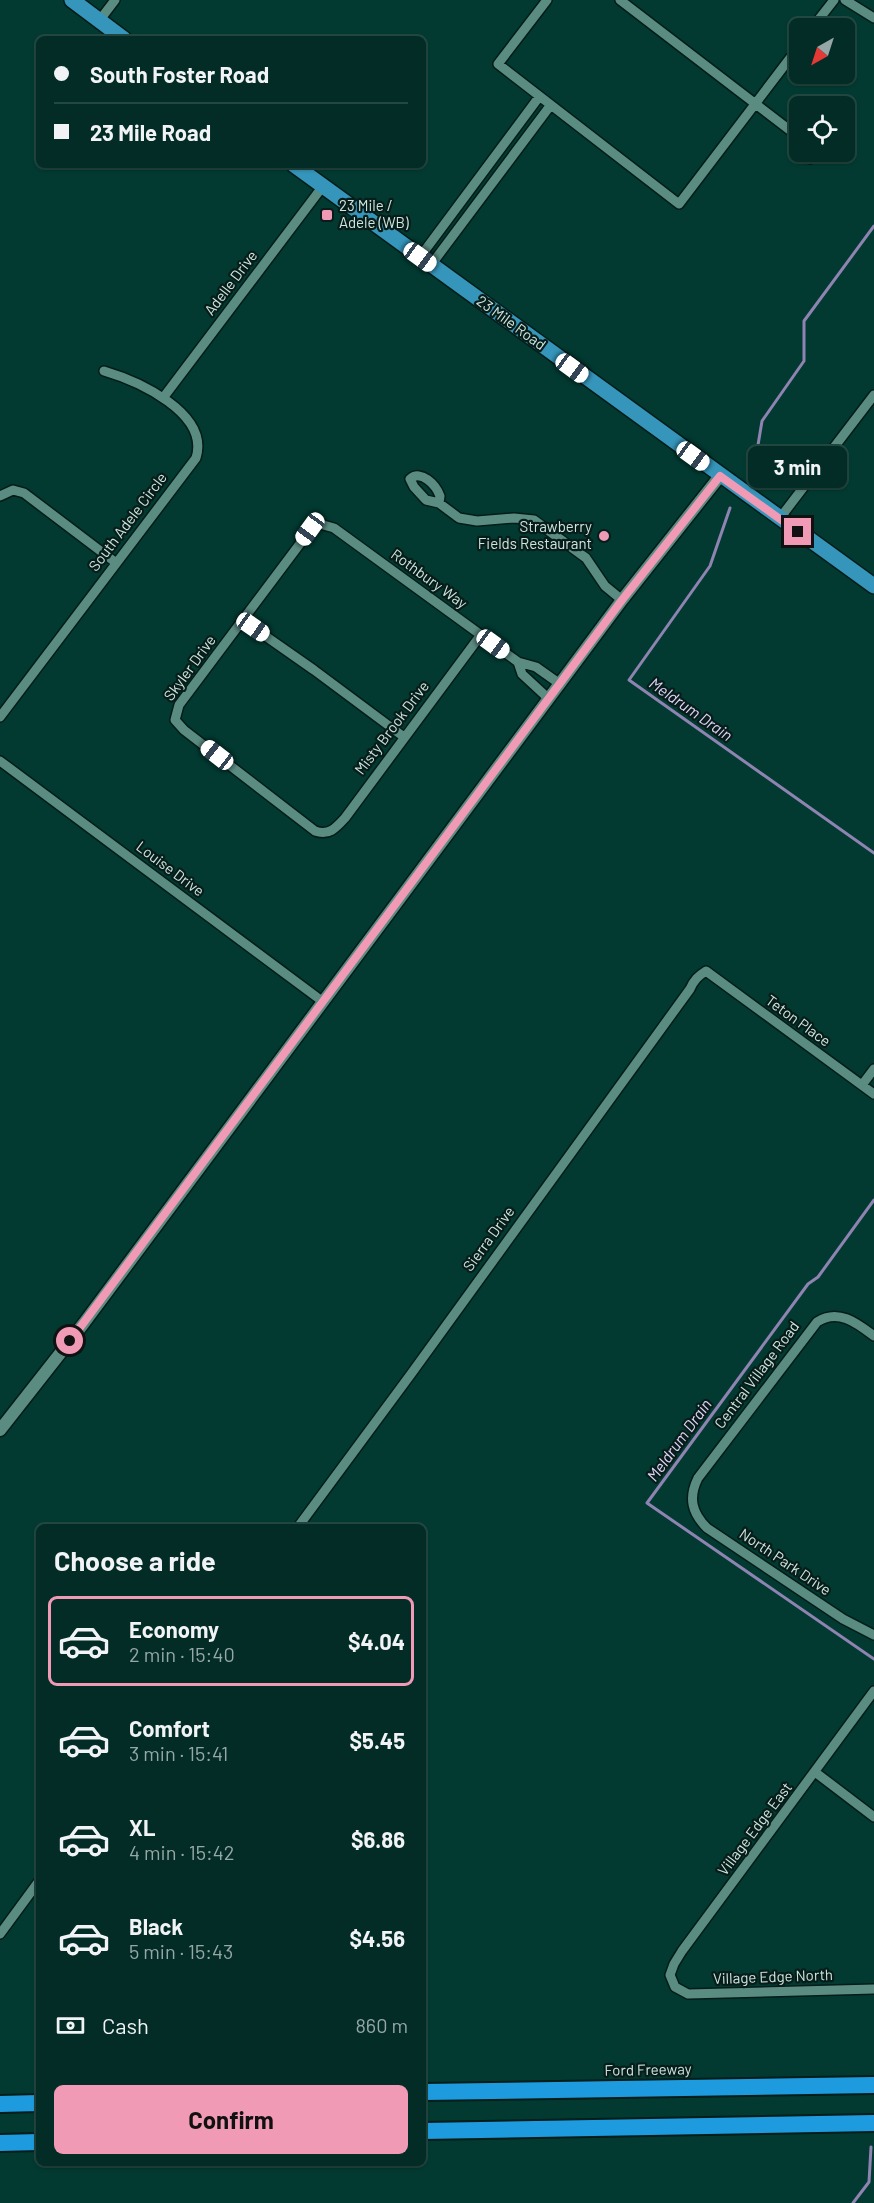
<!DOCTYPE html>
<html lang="en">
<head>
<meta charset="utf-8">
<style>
	body { margin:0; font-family:Barlow,sans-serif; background:#0c342d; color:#f1f3f6; height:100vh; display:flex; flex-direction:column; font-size:22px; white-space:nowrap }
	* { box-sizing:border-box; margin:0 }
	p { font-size:20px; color:#96a7a7 }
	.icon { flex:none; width:33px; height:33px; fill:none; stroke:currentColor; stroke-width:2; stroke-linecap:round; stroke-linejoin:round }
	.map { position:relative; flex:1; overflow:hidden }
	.details { position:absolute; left:36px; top:1524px; width:390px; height:642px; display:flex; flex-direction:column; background:#022c25; border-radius:9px; box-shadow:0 2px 4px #0004,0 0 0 2px #234842 }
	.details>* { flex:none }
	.banner { position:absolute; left:36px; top:36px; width:390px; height:132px; border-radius:9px; box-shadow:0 2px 4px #0004,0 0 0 2px #234842; display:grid; align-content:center; height:132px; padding:0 18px; background:#022c25 }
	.needle { width:39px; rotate:219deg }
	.tools { position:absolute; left:789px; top:18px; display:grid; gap:12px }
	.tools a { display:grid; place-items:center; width:66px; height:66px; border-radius:9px; background:#022c25; box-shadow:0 2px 4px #0004,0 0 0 2px #234842; font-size:30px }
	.end { position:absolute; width:27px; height:27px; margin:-14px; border:8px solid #f09ab5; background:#111; box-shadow:0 0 0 3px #111 }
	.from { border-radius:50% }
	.bubble { position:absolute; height:42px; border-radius:9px; background:#022c25; box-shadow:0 2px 4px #0004,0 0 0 2px #234842; font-size:20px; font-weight:700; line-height:42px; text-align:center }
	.car { position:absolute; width:18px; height:36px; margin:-18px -9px; border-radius:8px; box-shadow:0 0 4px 2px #0007; background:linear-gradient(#fff 24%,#345 0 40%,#fff 0 76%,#345 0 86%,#fff 0) }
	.banner b { display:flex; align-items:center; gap:21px; height:57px; font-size:22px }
	.banner b+b { border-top:2px solid #234842 }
	.banner i { width:15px; height:15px; background:#f1f3f6 }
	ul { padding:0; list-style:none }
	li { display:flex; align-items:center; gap:18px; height:90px; margin:0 12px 9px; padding:0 6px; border:3px solid transparent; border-radius:9px }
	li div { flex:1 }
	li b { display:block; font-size:22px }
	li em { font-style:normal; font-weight:700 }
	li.active { border-color:#f09ab5 }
	li>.icon { width:54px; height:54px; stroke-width:1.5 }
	h2 { padding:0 18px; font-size:27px; line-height:72px }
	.pay { display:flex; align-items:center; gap:15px; height:66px; padding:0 18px; font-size:22px }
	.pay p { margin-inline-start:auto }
	.action { display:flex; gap:12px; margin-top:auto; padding:12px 18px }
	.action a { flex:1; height:69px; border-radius:9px; background:#f09ab5; color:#111; font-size:24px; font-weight:700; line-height:69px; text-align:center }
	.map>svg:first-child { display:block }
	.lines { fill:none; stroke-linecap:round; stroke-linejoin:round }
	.stream { stroke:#8e83b1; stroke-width:3 }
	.minor-casing { stroke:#041d19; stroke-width:12 }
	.tertiary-casing { stroke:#041d19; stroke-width:15 }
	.primary-casing { stroke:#041d19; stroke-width:18 }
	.motorway-casing { stroke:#041d19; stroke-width:20 }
	.minor { stroke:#5b8c82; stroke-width:9 }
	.tertiary { stroke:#5b8c82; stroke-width:12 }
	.primary { stroke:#3695ba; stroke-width:15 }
	.motorway { stroke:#1e9bdf; stroke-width:16 }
	.route { stroke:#f09ab5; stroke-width:8 }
	.poi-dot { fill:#f09ab5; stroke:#081d19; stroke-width:2 }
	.labels { text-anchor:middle; stroke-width:4.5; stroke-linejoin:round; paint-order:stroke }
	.poi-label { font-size:15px; fill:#cde6e0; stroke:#081d19; text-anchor:start }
	.street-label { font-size:15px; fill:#cde6e0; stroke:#081d19 }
	.water-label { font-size:16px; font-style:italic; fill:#e2d5fd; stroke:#081d19 }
</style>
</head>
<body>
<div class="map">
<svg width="874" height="2203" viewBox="0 0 874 2203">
	<rect width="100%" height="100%" fill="#023a31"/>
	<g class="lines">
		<path class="stream" d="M754 469 762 421 804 361V321L874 226
			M730 508 710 566 629 680 874 853
			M874 1200 818 1277 808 1284 647 1503 874 1659
			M853 2203 869 2182 871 2147"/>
		<g class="minor-casing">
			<path id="minor" d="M547 0 498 64 679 204 800 45
				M620 0 800 138
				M845 0 874 18
				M99 21 115 0
				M812 28 834 0
				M807 152 810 159
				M420 257 539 97
				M431 265 550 106
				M163 398 323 186
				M0 496 13 490 24 493 115 562
				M439 503 440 496C436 485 421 469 410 479L414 487 426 500 439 503 459 518 477 521 514 518 534 520 586 558 605 586 622 600
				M780 518 874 395
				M244 621 314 670 404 737
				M480 636 345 818C336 828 329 836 315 831L184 730 175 720 179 705 311 529 320 524 334 528 518 662
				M549 699 522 674 518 662 536 667 560 684
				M0 717 196 458C210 413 138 381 104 371
				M0 761 322 1001
				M862 1085 874 1069
				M874 1336C857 1323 838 1308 817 1322L698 1478C688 1498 692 1513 707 1528L843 1619 874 1635
				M298 1527 411 1374 690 989C694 980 698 976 706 971L874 1094
				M874 1691 682 1951 674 1964 670 1975 675 1987 688 1994 874 1989
				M815 1772 874 1817
				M0 1934 39 1881"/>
		</g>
		<g class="tertiary-casing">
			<path id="tertiary" d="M0 1430 84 1323 622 600 720 476"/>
		</g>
		<g class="primary-casing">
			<path id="primary" d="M72 0 124 39
				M294 165 874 586"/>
		</g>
		<g class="motorway-casing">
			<path id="motorway" d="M423 2092 874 2085
				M0 2104 39 2103
				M423 2131 874 2123
				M0 2143 39 2142"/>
		</g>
		<use href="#minor" class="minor"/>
		<use href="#tertiary" class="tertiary"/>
		<use href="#primary" class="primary"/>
		<use href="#motorway" class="motorway"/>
	</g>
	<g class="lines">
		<path class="route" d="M70 1341 622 600 720 476 798 532"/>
	</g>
	<g class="poi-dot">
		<rect x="321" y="209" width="12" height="12" rx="3"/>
		<circle cx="604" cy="536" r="6"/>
	</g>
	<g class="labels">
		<g class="poi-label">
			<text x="339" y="211">23 Mile /<tspan x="339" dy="17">Adele (WB)</tspan></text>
			<text x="592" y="532" text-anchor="end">Strawberry<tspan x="592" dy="17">Fields Restaurant</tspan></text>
		</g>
		<g class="street-label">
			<text transform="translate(231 283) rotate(-53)" y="5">Adelle Drive</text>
			<text transform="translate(511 323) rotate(36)" y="5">23 Mile Road</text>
			<text transform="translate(128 522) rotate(-53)" y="5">South Adele Circle</text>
			<text transform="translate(429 579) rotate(36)" y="5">Rothbury Way</text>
			<text transform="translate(190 668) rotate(-54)" y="5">Skyler Drive</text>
			<text transform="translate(392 728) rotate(-53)" y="5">Misty Brook Drive</text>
			<text transform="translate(170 869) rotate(37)" y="5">Louise Drive</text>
			<text transform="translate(798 1021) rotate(36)" y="5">Teton Place</text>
			<text transform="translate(489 1239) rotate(-54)" y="5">Sierra Drive</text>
			<text transform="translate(757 1375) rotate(-53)" y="5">Central Village Road</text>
			<text transform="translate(785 1562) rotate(34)" y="5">North Park Drive</text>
			<text transform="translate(755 1829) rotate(-53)" y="5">Village Edge East</text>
			<text transform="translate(773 1977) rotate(-2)" y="5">Village Edge North</text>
			<text transform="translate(648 2070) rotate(-1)" y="5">Ford Freeway</text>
		</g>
		<g class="water-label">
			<text transform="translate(691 709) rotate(35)" y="6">Meldrum Drain</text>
			<text transform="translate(679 1440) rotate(-54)" y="6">Meldrum Drain</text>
		</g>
	</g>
</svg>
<div class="tools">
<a><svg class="needle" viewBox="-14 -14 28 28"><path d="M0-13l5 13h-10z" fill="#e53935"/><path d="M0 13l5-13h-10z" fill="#96a7a7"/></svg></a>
<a><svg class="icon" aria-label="locate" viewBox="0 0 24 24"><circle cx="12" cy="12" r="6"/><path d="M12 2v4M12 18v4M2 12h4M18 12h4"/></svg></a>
</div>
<i class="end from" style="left:70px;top:1341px"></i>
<i class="end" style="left:798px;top:532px"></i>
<div class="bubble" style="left:748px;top:446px;width:99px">3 min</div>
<i class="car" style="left:420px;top:257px;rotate:126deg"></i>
<i class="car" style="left:572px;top:368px;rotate:126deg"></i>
<i class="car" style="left:693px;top:456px;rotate:126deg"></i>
<i class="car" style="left:310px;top:529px;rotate:216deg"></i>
<i class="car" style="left:253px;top:627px;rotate:125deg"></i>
<i class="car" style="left:493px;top:644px;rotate:126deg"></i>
<i class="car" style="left:217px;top:755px;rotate:308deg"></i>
<div class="banner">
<b><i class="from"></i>South Foster Road</b>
<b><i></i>23 Mile Road</b>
</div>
<section class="details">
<h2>Choose a ride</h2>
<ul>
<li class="active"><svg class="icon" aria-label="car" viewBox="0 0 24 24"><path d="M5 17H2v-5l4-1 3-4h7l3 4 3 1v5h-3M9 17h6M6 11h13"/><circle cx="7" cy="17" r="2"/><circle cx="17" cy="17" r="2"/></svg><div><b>Economy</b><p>2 min · 15:40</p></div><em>$4.04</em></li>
<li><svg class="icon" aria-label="car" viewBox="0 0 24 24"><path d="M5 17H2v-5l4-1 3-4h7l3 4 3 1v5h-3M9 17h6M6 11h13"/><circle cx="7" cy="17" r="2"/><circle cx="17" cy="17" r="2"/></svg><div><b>Comfort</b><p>3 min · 15:41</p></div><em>$5.45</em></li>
<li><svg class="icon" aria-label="car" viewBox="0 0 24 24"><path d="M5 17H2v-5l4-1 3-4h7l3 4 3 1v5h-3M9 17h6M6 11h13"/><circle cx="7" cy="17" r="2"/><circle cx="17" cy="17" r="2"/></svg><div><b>XL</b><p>4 min · 15:42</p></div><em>$6.86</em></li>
<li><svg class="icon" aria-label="car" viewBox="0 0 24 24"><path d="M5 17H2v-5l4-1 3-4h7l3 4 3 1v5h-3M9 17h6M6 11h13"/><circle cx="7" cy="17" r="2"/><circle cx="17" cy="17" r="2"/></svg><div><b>Black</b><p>5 min · 15:43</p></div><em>$4.56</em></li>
</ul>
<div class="pay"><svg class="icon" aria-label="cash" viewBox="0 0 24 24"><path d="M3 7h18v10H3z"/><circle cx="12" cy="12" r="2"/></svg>Cash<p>860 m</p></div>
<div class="action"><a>Confirm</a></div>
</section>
</div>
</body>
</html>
